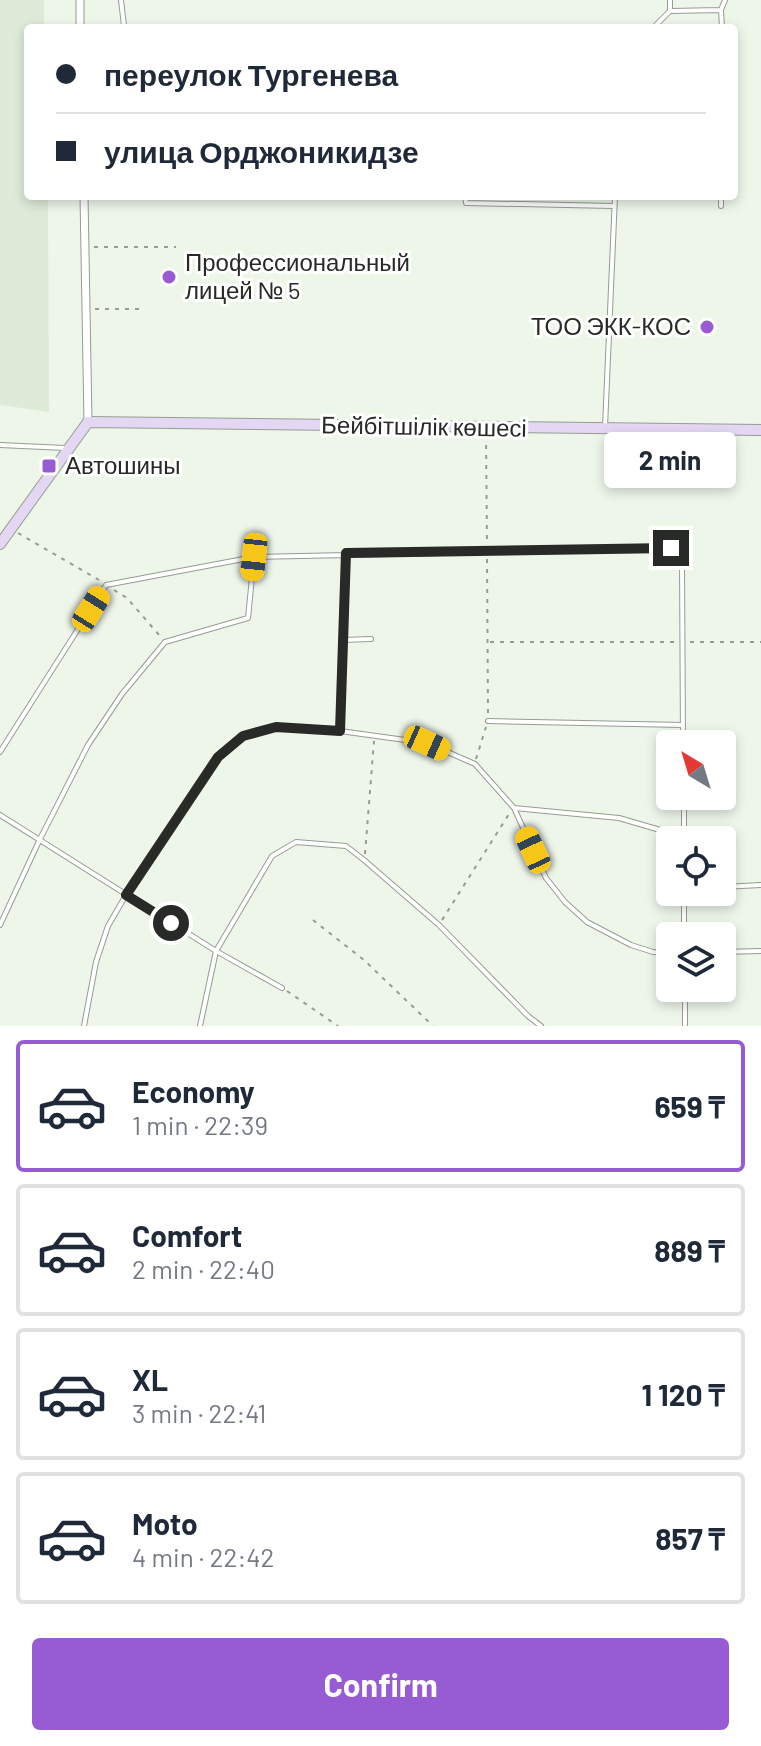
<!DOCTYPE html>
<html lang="en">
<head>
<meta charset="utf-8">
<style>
	body { margin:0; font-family:Barlow,sans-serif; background:#f6f6f7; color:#1f2937; height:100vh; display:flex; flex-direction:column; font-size:30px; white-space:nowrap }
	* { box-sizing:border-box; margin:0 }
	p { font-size:26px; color:#747a83 }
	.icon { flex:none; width:44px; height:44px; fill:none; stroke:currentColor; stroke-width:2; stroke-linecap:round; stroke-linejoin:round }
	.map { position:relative; height:1026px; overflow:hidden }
	.sheet { display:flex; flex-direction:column; background:#fff; flex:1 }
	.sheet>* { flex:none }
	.top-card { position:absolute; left:24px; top:24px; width:714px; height:176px; border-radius:8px; box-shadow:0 4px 12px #0003; display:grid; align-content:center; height:176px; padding:0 32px; background:#fff }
	.needle { width:52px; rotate:322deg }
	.fabs { position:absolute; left:656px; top:730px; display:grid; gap:16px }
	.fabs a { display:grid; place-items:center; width:80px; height:80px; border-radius:8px; background:#fff; box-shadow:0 4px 12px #0003; font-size:40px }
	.end { position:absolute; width:36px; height:36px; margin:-18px; border:10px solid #272a26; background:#fff; box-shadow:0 0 0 4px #fff }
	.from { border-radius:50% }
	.bubble { position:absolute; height:56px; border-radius:8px; background:#fff; box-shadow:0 4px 12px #0003; font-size:26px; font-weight:700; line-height:56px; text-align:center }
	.car { position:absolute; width:24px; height:48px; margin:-24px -12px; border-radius:10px; box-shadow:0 0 6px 2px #0007; background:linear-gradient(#f5c518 24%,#345 0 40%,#f5c518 0 76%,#345 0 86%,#f5c518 0) }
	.top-card b { display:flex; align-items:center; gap:28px; height:76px; font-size:30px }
	.top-card b+b { border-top:2px solid #e0e1e3 }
	.top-card i { width:20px; height:20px; background:#1f2937 }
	ul { padding:14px 0 0; list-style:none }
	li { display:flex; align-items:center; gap:24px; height:132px; margin:0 16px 12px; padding:0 16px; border:4px solid #e0e1e3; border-radius:8px }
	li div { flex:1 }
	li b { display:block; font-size:30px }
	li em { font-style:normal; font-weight:700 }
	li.active { border-color:#975cd4 }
	li>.icon { width:72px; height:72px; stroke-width:1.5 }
	.primary-button { display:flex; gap:16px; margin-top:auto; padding:16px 32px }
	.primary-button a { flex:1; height:92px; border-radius:8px; background:#975cd4; color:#fff; font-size:32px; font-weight:700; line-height:92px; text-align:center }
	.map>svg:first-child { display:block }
	.built { fill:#deebd9 }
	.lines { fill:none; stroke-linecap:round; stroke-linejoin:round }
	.lane-casing { stroke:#959d92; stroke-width:6 }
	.street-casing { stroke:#959d92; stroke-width:9 }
	.secondary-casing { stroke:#959d92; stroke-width:12 }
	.path { stroke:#969c94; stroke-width:2; stroke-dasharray:4 6; stroke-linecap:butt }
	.lane { stroke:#fff; stroke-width:4 }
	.street { stroke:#fff; stroke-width:7 }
	.secondary { stroke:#e4d7f4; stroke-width:10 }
	.route { stroke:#272a26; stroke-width:10 }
	.poi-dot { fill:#975cd4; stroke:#fff; stroke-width:3 }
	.labels { text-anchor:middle; stroke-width:6; stroke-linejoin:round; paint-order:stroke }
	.poi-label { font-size:24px; fill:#272a26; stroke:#fff; text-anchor:start }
	.street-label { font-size:24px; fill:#272a26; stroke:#fff }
</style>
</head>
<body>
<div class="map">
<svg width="761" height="1026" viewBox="0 0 761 1026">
	<rect width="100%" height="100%" fill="#eef6ea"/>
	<path class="built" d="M0 0H44V28H28V196H48L49 412 0 405Z"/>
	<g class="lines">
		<g class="lane-casing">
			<path id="lane" d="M121 0 124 26 121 28
				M721 10 725 0
				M670 11 721 10 722 28
				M653 28 670 11V0
				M465 196 466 203 614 206
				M721 206V196
				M605 427 615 196
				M0 445 65 448
				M343 640 371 639
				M488 721 683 725
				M340 731 346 553
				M0 752 106 585 254 557 671 548 682 560 683 744
				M684 796V840
				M514 808 619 818 684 837
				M0 815 216 951 282 988
				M722 887 761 885
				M684 892V936
				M0 925 40 839 88 745 122 694 165 642 248 618 254 557
				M722 952 761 951
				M685 988V1026
				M84 1026 96 962 108 926 126 895 218 757 243 736 276 727 340 731 427 743 475 764 514 808 546 878 565 902 587 922 631 945 653 952 670 953
				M200 1026 216 951 272 856 296 842 346 846 364 860 439 925 528 1016 541 1026"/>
		</g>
		<g class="street-casing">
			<path id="street" d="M80 0V28
				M84 196 88 422"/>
		</g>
		<g class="secondary-casing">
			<path id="secondary" d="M0 544 88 422 761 430"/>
		</g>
		<path class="path" d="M94 247H176
			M95 309H145
			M486 435 487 545
			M18 533 99 580
			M487 559 488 713
			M114 590 127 598 160 636
			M490 642H676
			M690 642H761
			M476 759 486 727
			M365 854 374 741
			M313 920 364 960 433 1026
			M442 920 509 814
			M287 991 338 1026"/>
		<use href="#lane" class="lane"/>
		<use href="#street" class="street"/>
		<use href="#secondary" class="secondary"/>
	</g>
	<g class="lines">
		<path class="route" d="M171 923 126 895 218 757 243 736 276 727 340 731 346 553 671 548"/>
	</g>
	<g class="poi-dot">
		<circle cx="169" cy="277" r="8"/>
		<circle cx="707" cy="327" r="8"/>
		<rect x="41" y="458" width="16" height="16" rx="4"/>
	</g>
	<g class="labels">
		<g class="poi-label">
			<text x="185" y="271">Профессиональный<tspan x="185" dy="28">лицей № 5</tspan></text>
			<text x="691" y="335" text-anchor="end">ТОО ЭКК-КОС</text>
			<text x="65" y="474">Автошины</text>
		</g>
		<g class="street-label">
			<text transform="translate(424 427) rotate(1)" y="8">Бейбітшілік көшесі</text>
		</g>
	</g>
</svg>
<div class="fabs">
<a><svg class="needle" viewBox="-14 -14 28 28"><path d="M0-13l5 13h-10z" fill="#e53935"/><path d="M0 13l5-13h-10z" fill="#747a83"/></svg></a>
<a><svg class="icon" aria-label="locate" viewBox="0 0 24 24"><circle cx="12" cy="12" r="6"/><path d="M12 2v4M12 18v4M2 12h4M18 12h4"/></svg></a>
<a><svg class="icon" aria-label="layers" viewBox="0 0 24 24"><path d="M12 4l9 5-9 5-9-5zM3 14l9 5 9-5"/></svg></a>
</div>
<i class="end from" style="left:171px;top:923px"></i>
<i class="end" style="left:671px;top:548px"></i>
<div class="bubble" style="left:604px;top:432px;width:132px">2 min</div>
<i class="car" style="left:254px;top:557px;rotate:186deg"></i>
<i class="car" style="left:91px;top:609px;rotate:32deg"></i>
<i class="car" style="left:427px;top:743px;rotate:114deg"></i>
<i class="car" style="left:533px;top:850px;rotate:335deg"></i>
<div class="top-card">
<b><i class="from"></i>переулок Тургенева</b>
<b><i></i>улица Орджоникидзе</b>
</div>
</div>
<section class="sheet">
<ul>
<li class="active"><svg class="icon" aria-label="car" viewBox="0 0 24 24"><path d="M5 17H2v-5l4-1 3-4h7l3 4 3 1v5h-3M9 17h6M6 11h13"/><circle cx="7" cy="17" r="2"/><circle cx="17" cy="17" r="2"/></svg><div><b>Economy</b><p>1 min · 22:39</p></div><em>659 ₸</em></li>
<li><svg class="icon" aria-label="car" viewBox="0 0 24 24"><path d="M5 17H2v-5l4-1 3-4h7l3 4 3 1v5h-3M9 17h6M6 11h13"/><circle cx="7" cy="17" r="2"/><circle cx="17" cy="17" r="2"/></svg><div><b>Comfort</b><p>2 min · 22:40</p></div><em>889 ₸</em></li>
<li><svg class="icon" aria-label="car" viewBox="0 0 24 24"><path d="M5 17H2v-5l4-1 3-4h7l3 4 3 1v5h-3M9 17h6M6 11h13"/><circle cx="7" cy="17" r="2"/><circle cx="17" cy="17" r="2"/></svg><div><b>XL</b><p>3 min · 22:41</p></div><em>1 120 ₸</em></li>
<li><svg class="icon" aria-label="car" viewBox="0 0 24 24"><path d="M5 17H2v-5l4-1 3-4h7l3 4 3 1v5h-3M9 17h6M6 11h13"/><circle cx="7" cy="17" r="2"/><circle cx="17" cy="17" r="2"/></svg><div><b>Moto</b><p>4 min · 22:42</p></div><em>857 ₸</em></li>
</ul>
<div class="primary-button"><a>Confirm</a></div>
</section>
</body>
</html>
